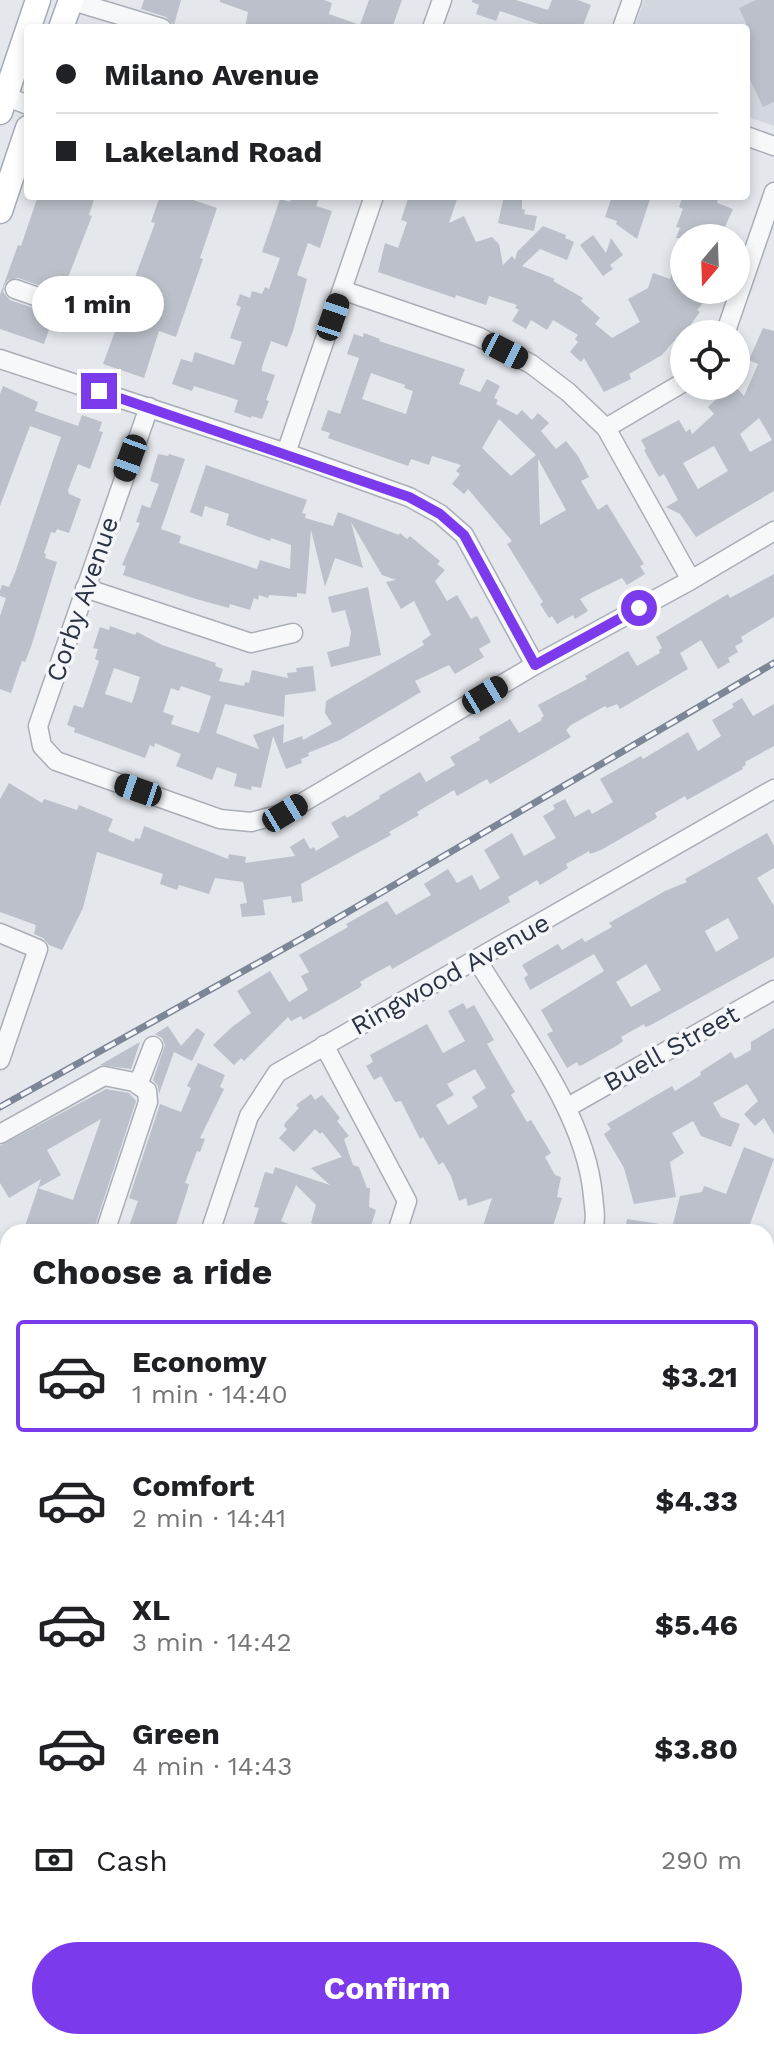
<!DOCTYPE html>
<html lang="en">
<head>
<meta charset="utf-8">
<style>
	body { margin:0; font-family:"Work Sans",sans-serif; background:#f6f6f6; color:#202124; height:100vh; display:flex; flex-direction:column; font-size:30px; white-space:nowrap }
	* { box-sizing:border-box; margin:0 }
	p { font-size:26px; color:#757577 }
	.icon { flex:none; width:44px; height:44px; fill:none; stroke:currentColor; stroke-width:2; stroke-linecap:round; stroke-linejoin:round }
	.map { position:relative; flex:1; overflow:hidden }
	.details { position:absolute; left:0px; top:1224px; width:774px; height:826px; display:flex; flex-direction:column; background:#fff; border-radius:24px 24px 0 0; box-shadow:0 4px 12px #0003 }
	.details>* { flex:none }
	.hud { position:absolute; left:24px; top:24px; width:726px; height:176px; border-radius:8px; box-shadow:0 4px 12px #0003; display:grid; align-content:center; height:176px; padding:0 32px; background:#fff }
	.needle { width:52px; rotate:199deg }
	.fabs { position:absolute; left:670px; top:224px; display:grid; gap:16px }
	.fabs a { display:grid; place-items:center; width:80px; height:80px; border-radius:50%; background:#fff; box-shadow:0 4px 12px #0003; font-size:40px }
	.end { position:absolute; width:36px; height:36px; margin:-18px; border:10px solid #7c3aed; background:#fff; box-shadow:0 0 0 4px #fff }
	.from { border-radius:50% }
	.bubble { position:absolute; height:56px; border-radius:28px; background:#fff; box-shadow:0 4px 12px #0003; font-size:26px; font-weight:700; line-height:56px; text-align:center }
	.car { position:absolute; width:24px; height:48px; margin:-24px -12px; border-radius:10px; box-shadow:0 0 6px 2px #0007; background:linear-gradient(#222 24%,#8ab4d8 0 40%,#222 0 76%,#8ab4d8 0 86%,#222 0) }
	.hud b { display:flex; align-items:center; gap:28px; height:76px; font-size:30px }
	.hud b+b { border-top:2px solid #e0e0e0 }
	.hud i { width:20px; height:20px; background:#202124 }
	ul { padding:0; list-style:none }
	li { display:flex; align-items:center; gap:24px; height:112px; margin:0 16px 12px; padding:0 16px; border:4px solid transparent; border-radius:8px }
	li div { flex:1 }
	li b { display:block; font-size:30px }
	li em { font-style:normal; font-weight:700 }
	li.current { border-color:#7c3aed }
	li>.icon { width:72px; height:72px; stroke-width:1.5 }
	h2 { padding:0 32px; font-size:36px; line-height:96px }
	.pay { display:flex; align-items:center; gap:20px; height:88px; padding:0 32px; font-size:30px }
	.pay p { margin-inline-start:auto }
	.cta { display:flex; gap:16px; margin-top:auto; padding:16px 32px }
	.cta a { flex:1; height:92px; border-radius:48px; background:#7c3aed; color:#fff; font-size:32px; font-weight:700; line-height:92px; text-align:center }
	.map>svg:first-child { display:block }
	.built { fill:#d2d6de }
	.green { fill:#c9d6c5 }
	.building { fill:#bbc0ca; fill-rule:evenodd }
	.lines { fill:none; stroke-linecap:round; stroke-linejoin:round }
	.minor-casing { stroke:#a9aeb7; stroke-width:21 }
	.major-casing { stroke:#a3abb8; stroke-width:27 }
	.minor { stroke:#f7f8fa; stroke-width:18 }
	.major { stroke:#fff; stroke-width:24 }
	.rail-casing { stroke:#7d8696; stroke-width:7 }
	.rail { stroke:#f4f6f9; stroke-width:4; stroke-dasharray:12; stroke-linecap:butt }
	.route { stroke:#7c3aed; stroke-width:10 }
	.labels { text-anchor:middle; stroke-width:7; stroke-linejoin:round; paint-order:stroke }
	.street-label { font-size:26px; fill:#2b3445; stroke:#f4f6f9 }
</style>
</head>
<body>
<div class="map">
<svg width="774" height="2049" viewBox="0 0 774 2049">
	<rect width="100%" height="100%" fill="#e4e7ec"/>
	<path class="built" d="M644 0H774V126L746 116V28H634Z
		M0 2024 8 2029V2042H48L74 2048 133 2047V2049H0Z"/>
	<path class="green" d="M0 1661 8 1664V2021L0 2018Z
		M96 2042H301L298 2049H136L135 2045Z
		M317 2042H547L545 2049H314Z"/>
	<path class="building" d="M144 0H181L174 25 166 17 141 9Z
		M220 0H324L332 3 329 14 360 25 369 0H402L392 28H245L248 12 220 2Z
		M472 0H516L548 10 552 0H578L591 5 582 28H550L500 11 496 21 476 14 479 5 472 2Z
		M756 0H774V102L763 107 746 71V23L739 8Z
		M38 196H95L89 215 92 216 62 293 18 278 8 280 4 286 3 292 10 300 54 315 44 344 0 329V295L18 245 21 246Z
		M160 196H181L217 208 200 258 203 259 176 337 159 331 144 378 103 364 155 223 151 222Z
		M292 196H320L316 206 332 211 320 248 308 243 297 275 307 279 293 331 287 347 271 341 262 367V371L275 375 266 400 269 401 262 419 252 416 251 418 234 412 238 400 194 386 192 391 172 384 181 359 192 362 195 352 234 365 242 342 230 338 241 307 236 305 240 294 250 298 252 291 262 294 265 287 269 289 280 258 262 252 280 199 290 202Z
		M409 196H458L449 223 464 216 476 242 492 237 499 244 503 265 512 256 515 260 517 252 543 226 566 235 565 238 574 242 567 260 540 249 522 266 555 279 553 281 583 298 581 301 600 318 595 324 612 338 640 322 628 299 648 288 653 273 670 279 682 245 684 290H688L703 303 697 310 700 312 677 344 674 341 662 355 629 374 631 379 604 392 584 358 581 362 570 352 578 342 575 339 578 335 553 320 547 330 531 320 526 329 512 321 519 310 515 308 517 305 489 296 486 305 456 295 455 298 378 272 385 243 398 248 407 222 401 220Z
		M504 196H522V209L525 210 524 214 537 216 534 231 498 223Z
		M612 196H651L637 239 616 224 617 221 605 217Z
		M683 196H719L717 203 733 209 720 238H676L680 228 676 227 683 209 679 207Z
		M593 235 606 253 611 238 623 255 610 265 613 269 603 276 580 245Z
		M763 328 774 331V491L696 537 680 514 666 507 678 500 664 474 659 477 644 450 646 449 641 440 679 420 686 432 690 429 692 434 714 414 708 407 722 394 719 392 726 386H735L744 396 758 364 749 360ZM759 418 772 440 750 452 740 434ZM714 446 728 471 698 489 683 463Z
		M364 333 380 339 379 341 465 369 459 384 480 392 487 379 500 386 494 398 498 400 496 404 517 415 522 410 532 420 538 413 549 423 541 431 556 449 566 441 578 456 589 477 581 481 598 510 607 504 644 564 640 566 645 574 627 585 622 578 591 593 580 599 588 611 575 619 573 615 557 624 552 616 549 618 540 604 543 602 507 544 512 541 468 489 464 494 452 484 460 474 456 471 461 465 432 456 429 465 411 459 408 466 328 438 330 433 321 430 328 410 340 414 359 358 347 354 354 334 363 337ZM371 373 405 385 404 388 413 391 406 414 362 399ZM499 419 536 455 511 476 482 448ZM538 459 566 510 540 525Z
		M3 386 38 402 35 411 78 426 82 415 102 422 99 431 103 432 90 469 78 464 68 490 69 494 81 499 69 533 57 529 55 533 51 532 44 553 46 554 45 558 57 562 31 647 25 662 22 661 11 693 0 689V616L6 598 0 596V591L2 585 9 587 15 573 61 437 30 426 0 506V394Z
		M158 454 168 456 169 454 185 459 161 529 181 536 179 543 257 569 260 560 290 569 291 545 271 538 270 541 226 525 229 514 205 506 202 517 190 512 206 465 307 500 302 513 306 514 305 518 333 526 338 512 399 535 400 533 407 539 410 536 440 561 437 564 445 570 435 581 447 601 457 595 471 619 477 616 491 642 479 649 484 657 455 674 449 665 415 681 421 692 340 740 308 753 309 756 301 759 302 763 286 769 273 736 261 788 252 786 251 790 234 786 237 774 217 767 212 780 176 766 181 754 155 743 154 747 150 745 145 758 74 732 75 728 67 725 74 705 83 708 99 661 95 659 98 649 93 648 100 627 109 630 110 626 135 635 137 632 162 645 216 663 215 666 223 669 219 681 244 686 245 682 249 683 252 670 288 678 287 673 297 672 296 668 313 666 316 691 285 695 284 717 225 704 216 733 259 749 253 735 284 724 283 743 302 736 303 740 332 724 325 713 326 701 424 645 422 641 431 635 414 601 401 609 386 582 396 580 382 575 351 522 363 568 335 558 325 587 311 530 306 594 297 593V597L269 595 268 598 259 595 258 600 254 598 250 610 230 604 229 608 196 599 123 575 126 566 122 565 140 523 136 522 142 505 150 508 159 484 150 481ZM114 668 140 677 132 703 105 694ZM181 686 211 696 199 733 171 724 174 716 163 712 171 688 179 691Z
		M774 574V617L741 637 743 642 735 646 738 652 728 658 730 662 718 669 701 640 680 653 688 669 620 709 617 704 607 708 605 706 571 725 566 730 571 737 490 784 487 779 457 796 454 790 417 812 419 815 389 832 391 835 301 884 303 901 292 903 291 896 263 900 265 915 242 917 240 904 247 903 243 882 215 878 209 894 179 885 177 890 160 884 163 874 97 852 83 908 62 950 49 945 43 938 34 934 36 925 0 912V799L9 783 42 803 44 799 77 810 79 805 113 819 108 831 134 842 135 838 140 839 144 826 228 859 229 854 246 857 245 863 295 856 290 847 304 838 310 849 314 847 316 851 339 837 331 823 345 815 347 818 380 798 379 796 420 772 426 782 455 765 450 757 480 740 479 737 510 719 519 733 542 720 541 718 544 716 538 705 587 679 585 676 628 651 637 666 660 653 659 650 662 648 656 637 728 594 730 598Z
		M368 587 381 655 331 667 327 652 349 646 351 632 345 610 332 613 328 597Z
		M742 698 753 716 774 704V746L745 762 746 765 742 767 743 769 687 800 685 796 675 802 655 813 657 817 655 819 601 850 590 854 589 851 586 853 566 864 568 868 540 885 537 880 527 886 508 897 510 902 392 969 390 965 370 976 360 982 362 985 359 988 303 1020 301 1016 291 1021 288 1017 244 1061 241 1058 234 1065 213 1045 232 1027 251 1013 237 991 270 971 289 1002 308 990 301 976 309 972 299 955 348 927 346 924 387 901 396 915 431 895 424 884 448 869 457 883 472 875 480 890 500 878 484 850 512 833 524 856 556 838 543 816 555 809 553 805 565 799 575 817 589 809 592 814 613 802 600 779 641 756 643 759 688 732 698 751 721 736 712 720 734 707 732 704Z
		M767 833 774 846V868L757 878 774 906V957L649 1026 645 1027 644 1024 621 1037 623 1041 618 1045 582 1065 579 1066 577 1062 567 1068 547 1034 553 1031 541 1010 604 971 594 954 530 990 524 978 528 975 522 965 558 944 562 950 582 938 585 942 612 927 609 923 665 891 687 882 685 879ZM728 918 739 938 716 952 705 931ZM646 964 661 990 631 1007 616 982Z
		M463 1003 467 1009 474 1005 494 1040 487 1044 515 1092 511 1095 527 1122 531 1120 551 1153 545 1157 555 1175 561 1177 557 1197 562 1198 551 1232H481L492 1198 468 1206 466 1198 459 1201 451 1176 443 1162 439 1165 423 1137 420 1139 401 1101 395 1102 381 1076 374 1080 366 1066 373 1062 370 1055 427 1024 443 1053 465 1041 448 1011ZM475 1069 486 1088 472 1097 478 1107 448 1125 436 1105 454 1095 447 1084Z
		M168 1026 181 1046 197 1028 205 1034 192 1061 174 1052 159 1094 158 1086 153 1080 165 1045 162 1038 155 1034Z
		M774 1028V1135L764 1118 755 1126 744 1114 758 1101 747 1084 713 1103 721 1117 740 1124 731 1147 701 1136 693 1121 672 1133 684 1153 670 1162 676 1197 634 1204 624 1168 604 1134 611 1129 607 1124 672 1086 675 1091 701 1075 700 1072 731 1052 735 1059 751 1050V1042Z
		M140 1042 131 1069 100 1065Z
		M198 1063 225 1075 220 1087 224 1089 200 1138 205 1139 200 1152 197 1151 185 1183 189 1184 188 1188 174 1232H127L138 1201 129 1198 160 1104 181 1112 191 1088 187 1086Z
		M106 1089 129 1093 136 1101 93 1232H23L41 1179 9 1198 0 1183V1146ZM101 1119 73 1200 38 1188 61 1175 47 1150Z
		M311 1094 315 1100 322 1095 340 1118 337 1121 349 1136 344 1139 353 1165 359 1167 367 1188H370L369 1207 376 1210 369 1232H328L329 1230 311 1223 316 1205 296 1185 281 1221 309 1232H251L259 1208 254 1207 255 1204 265 1172 273 1174 275 1167 330 1185 311 1168 342 1157 322 1132 320 1134 315 1129 294 1152 279 1138 287 1129 284 1126 285 1123 299 1108 296 1105Z
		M744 1147 774 1159 747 1232H671L680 1196 702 1192 704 1186 726 1194Z
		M627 1219 672 1226 671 1232H625Z"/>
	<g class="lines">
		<g class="minor-casing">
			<path id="minor" d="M69 0 162 28
				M432 28 442 0
				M622 28 632 0
				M5 96 28 105
				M746 136 774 146
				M15 289 87 314
				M342 290 479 337 531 364 568 392 606 428 691 580
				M725 334 774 192
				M0 359 286 453 409 497 440 514 464 535 535 665
				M149 407 38 726 42 746 56 761 220 819 251 822 285 813 535 665 691 580 774 531
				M606 428 684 382
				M286 453 374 196
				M85 588 251 643 293 633
				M0 933 38 949 0 1060
				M477 960C519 1029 586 1114 593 1196 594 1208 597 1220 592 1232
				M324 1045 407 1201 397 1232
				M138 1085 153 1046
				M568 1107 774 990
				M0 1134 104 1076 134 1082 147 1091 148 1102 105 1232
				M210 1232 249 1116 277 1073 774 789
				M766 1283 774 1259
				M766 1531 774 1534
				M766 1719 774 1721
				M766 1762 774 1739
				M358 2049 360 2042
				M503 2049 505 2042
				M665 2049 668 2042"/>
		</g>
		<g class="major-casing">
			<path id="major" d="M61 28 71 0
				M0 112 38 0
				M0 211 28 128
				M0 1314 8 1317
				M766 1562 774 1565
				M766 1593 774 1596"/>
		</g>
		<use href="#minor" class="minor"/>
		<use href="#major" class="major"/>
		<g class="rail-casing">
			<path id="rail" d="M0 1107 317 930 774 663"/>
		</g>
		<use href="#rail" class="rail"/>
	</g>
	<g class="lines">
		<path class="route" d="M99 391 409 497 440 514 464 535 535 665 639 608"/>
	</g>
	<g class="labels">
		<g class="street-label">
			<text transform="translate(82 599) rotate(-71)" y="9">Corby Avenue</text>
			<text transform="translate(450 974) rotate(-29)" y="9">Ringwood Avenue</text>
			<text transform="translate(671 1048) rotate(-29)" y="9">Buell Street</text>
		</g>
	</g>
</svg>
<div class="fabs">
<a><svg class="needle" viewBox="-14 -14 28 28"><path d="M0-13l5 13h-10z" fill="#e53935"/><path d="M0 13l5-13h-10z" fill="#757577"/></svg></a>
<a><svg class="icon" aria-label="locate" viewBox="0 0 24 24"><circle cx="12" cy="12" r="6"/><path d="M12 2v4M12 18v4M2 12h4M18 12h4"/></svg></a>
</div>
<i class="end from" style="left:639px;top:608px"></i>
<i class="end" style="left:99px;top:391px"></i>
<div class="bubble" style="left:32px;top:276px;width:132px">1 min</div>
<i class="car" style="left:333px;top:317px;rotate:19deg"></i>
<i class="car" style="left:505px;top:351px;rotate:117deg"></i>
<i class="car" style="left:130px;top:458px;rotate:200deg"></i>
<i class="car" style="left:485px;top:695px;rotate:59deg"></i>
<i class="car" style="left:138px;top:790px;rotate:289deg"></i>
<i class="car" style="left:285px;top:813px;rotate:59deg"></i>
<div class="hud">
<b><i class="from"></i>Milano Avenue</b>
<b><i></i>Lakeland Road</b>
</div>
<section class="details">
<h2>Choose a ride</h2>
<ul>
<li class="current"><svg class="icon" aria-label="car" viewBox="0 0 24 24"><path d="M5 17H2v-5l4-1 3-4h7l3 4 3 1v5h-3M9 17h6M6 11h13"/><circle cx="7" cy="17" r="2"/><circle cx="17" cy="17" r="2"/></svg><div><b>Economy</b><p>1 min · 14:40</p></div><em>$3.21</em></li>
<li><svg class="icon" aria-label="car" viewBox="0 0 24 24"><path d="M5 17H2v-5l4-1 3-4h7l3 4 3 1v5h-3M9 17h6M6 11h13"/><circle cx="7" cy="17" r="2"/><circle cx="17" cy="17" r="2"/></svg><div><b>Comfort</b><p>2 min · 14:41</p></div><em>$4.33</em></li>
<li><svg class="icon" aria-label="car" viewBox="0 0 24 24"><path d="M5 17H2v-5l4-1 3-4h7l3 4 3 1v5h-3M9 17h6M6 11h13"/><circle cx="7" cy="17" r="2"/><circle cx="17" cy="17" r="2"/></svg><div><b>XL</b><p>3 min · 14:42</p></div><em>$5.46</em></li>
<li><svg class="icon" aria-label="car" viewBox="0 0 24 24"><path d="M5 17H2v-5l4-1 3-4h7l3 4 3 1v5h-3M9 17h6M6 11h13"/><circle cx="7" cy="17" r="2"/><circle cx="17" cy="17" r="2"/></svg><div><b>Green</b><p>4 min · 14:43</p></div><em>$3.80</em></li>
</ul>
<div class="pay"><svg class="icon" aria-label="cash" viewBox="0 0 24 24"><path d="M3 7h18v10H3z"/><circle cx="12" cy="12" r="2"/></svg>Cash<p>290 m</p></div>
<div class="cta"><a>Confirm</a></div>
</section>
</div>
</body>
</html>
